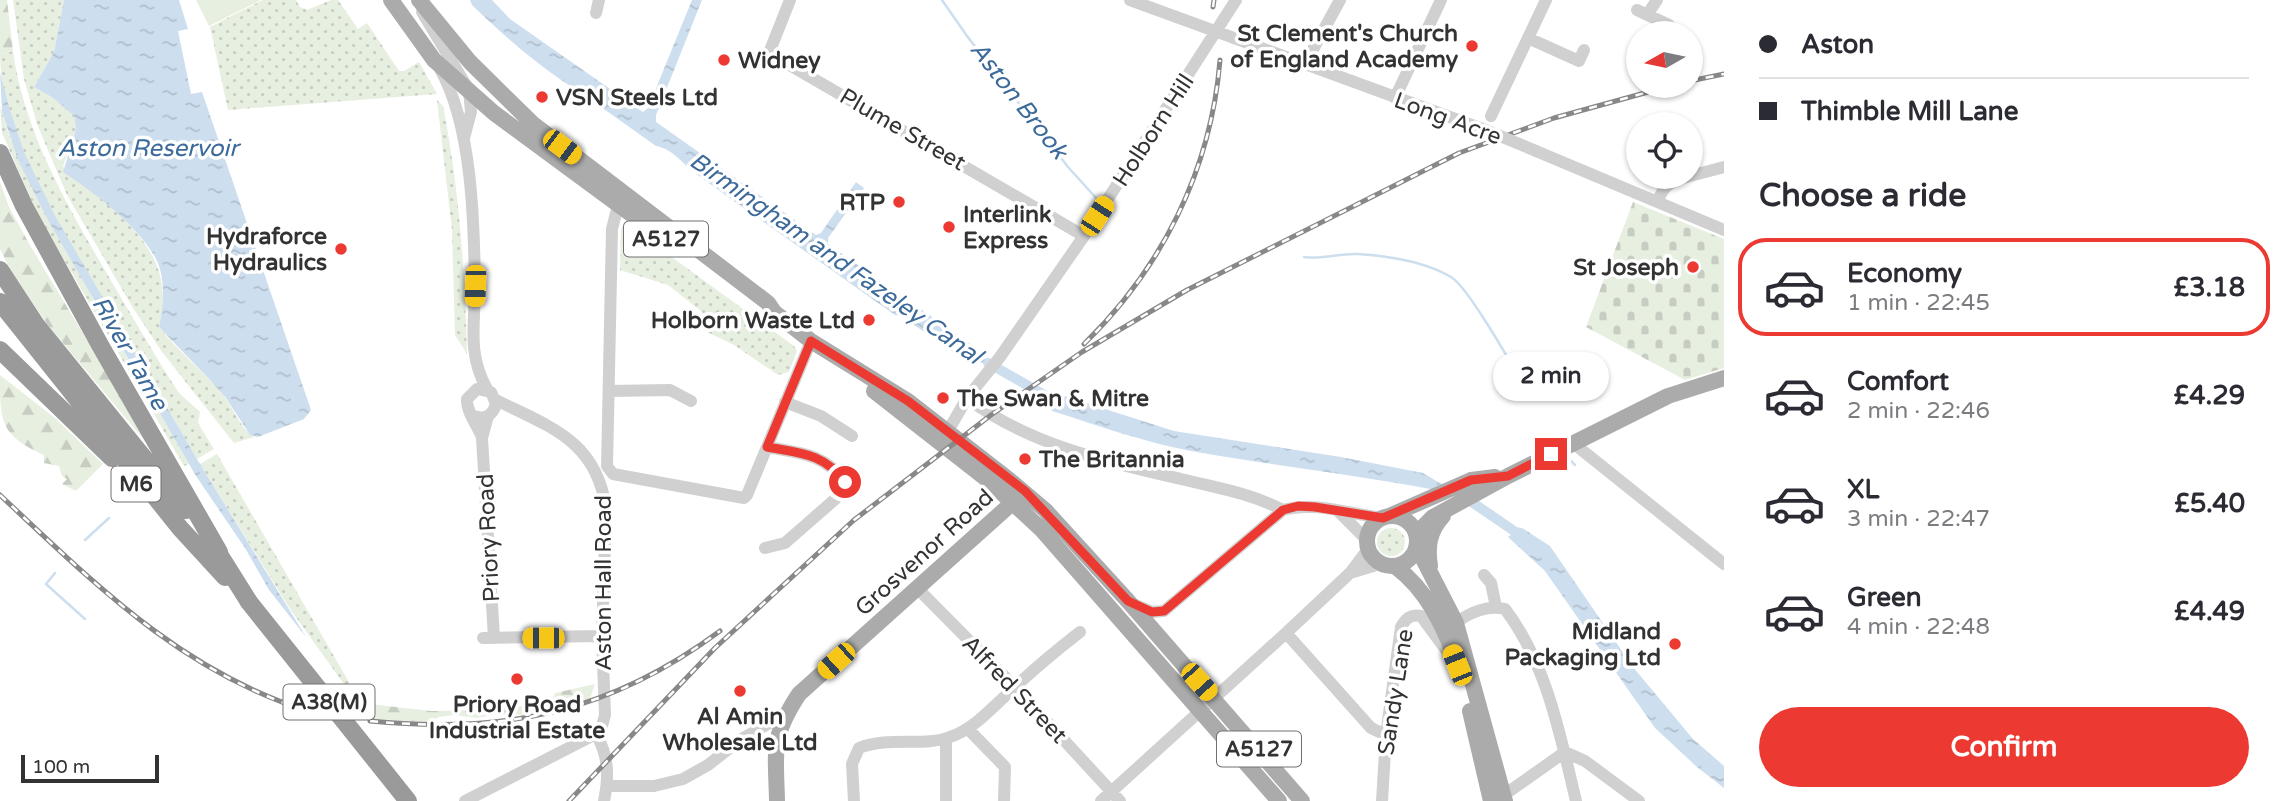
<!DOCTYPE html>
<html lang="en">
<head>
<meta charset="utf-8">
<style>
	body { margin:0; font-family:"Varela Round",sans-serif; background:#f7f7f7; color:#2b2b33; height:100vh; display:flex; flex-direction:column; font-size:26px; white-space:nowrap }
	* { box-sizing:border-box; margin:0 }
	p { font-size:23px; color:#7c7c81 }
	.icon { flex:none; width:38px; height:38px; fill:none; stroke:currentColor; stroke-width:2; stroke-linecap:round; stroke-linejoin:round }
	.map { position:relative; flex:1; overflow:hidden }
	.drawer { display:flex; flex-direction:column; background:#fff; width:560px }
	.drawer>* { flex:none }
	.banner { display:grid; align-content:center; height:154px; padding:0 35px; background:#fff }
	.needle { width:46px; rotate:261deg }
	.controls { position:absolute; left:1626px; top:21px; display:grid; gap:14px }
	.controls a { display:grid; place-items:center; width:77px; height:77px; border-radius:50%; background:#fff; box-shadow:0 2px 5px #0004; font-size:35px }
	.scale { position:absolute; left:21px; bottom:18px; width:138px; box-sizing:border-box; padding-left:7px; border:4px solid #333; border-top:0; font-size:19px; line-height:24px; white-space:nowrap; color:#333; -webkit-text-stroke:5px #fff; paint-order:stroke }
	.end { position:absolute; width:32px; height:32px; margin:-16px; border:9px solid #ec3a32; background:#fff; box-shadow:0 0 0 4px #fff }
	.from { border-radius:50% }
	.bubble { position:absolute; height:49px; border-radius:24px; background:#fff; box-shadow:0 2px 5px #0004; font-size:23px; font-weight:700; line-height:49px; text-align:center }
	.car { position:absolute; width:21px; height:42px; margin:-21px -10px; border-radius:9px; box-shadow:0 0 5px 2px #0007; background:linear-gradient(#f5c518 24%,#345 0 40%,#f5c518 0 76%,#345 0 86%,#f5c518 0) }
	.banner b { display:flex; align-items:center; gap:24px; height:66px; font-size:26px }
	.banner b+b { border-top:2px solid #e1e1e2 }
	.banner i { width:18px; height:18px; background:#2b2b33 }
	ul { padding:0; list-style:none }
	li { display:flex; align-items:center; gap:21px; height:98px; margin:0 14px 10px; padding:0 21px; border:4px solid transparent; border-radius:28px }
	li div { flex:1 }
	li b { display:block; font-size:26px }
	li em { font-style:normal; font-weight:700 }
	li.selected { border-color:#ec3a32 }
	li>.icon { width:63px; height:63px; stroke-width:1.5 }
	h2 { padding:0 35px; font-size:32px; line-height:84px }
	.button { display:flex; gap:14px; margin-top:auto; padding:14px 35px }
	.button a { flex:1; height:80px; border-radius:42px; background:#ec3a32; color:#fff; font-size:28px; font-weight:700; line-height:80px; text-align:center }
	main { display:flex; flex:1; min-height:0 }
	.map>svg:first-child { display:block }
	.grass { fill:url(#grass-dots) }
	.forest { fill:url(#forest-firs) }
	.cemetery { fill:url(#cemetery-stones) }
	.pitch { fill:#e7efe1 }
	.water { fill:url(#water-ripples) }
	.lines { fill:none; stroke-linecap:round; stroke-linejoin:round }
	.stream { stroke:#cddeef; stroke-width:2.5 }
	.canal { stroke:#cddeef; stroke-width:10 }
	.minor { stroke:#d0d0d0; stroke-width:12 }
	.major { stroke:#ababab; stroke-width:16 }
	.highway { stroke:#9a9a9a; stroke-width:18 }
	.rail-casing { stroke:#888; stroke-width:5 }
	.rail { stroke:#fff; stroke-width:2.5; stroke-dasharray:8; stroke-linecap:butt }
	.minor-bridge { stroke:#d0d0d0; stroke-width:12 }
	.highway-bridge { stroke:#9a9a9a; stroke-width:18 }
	.route { stroke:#ec3a32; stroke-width:9 }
	.poi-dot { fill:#ec3a32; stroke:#fff; stroke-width:2.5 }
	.labels { text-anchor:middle; stroke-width:7; stroke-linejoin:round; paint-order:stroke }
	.shield { fill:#fff; stroke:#707070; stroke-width:2 }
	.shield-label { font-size:21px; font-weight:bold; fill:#333 }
	.poi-label { font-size:23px; font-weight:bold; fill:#333; stroke:#fff; text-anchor:end }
	.street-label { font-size:23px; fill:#333; stroke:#fff }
	.water-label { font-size:24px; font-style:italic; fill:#3c6a9a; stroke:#fff }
</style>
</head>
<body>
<main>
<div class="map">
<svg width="1724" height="801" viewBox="0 0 1724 801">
	<defs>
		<pattern id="grass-dots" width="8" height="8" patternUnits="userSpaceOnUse" patternTransform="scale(1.75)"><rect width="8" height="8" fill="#e7efe1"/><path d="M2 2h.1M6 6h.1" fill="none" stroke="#c7cdc2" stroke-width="1.8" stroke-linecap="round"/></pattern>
		<pattern id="forest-firs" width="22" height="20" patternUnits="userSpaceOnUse" patternTransform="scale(1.75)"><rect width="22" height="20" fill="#e7efe1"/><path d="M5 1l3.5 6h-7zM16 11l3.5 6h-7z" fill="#c7cdc2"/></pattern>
		<pattern id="cemetery-stones" width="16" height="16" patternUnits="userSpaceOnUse" patternTransform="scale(1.75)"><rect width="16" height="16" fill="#e7efe1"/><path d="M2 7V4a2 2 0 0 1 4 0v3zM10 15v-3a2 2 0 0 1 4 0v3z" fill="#c7cdc2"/></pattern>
		<pattern id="water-ripples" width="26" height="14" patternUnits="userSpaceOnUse" patternTransform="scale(1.75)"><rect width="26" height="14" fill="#cddeef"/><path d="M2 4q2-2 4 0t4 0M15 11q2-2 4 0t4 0" fill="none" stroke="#b0bfcd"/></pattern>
	</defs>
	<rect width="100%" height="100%" fill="#fff"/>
	<path class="grass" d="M13 0H64L54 52 34 87 53 98 74 116 76 129 63 166C68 177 81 182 91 190 136 227 176 264 159 327 179 352 204 372 224 396 234 409 240 428 254 437L234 443 162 352 133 308 67 195 37 124 24 79Z
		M263 0H296L300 7 307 10 331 0H338L358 29 367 23 399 71H404L419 62 437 94 228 110 210 27Z
		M13 51C23 123 57 187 92 248 116 290 141 331 166 373L179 393 200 412 198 423 214 449 197 459C165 405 134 351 102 298 63 230 0 134 0 54Z
		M437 100 443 106C459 188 465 270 467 354L455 335 452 230Z
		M0 106 10 138 96 304 189 464 184 466 37 213 2 133Z
		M623 226H629L794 346 797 351 789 372 778 375 734 345 707 332 702 312 668 285 620 270 621 229Z
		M217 454 361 703 359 705 290 609 200 464Z
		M1377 542a14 14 0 1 1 28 0a14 14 0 1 1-28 0Z"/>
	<path class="forest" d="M0 0H7L13 51 0 54Z
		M0 182 9 207 31 247 147 440 145 441 47 324 10 269 0 249Z
		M0 375 55 418 103 464 76 491 62 484 67 479 62 476 59 466 44 463V455C0 435 0 422 0 375Z
		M595 684 590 699 528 715 498 714 477 718 453 715 439 717 431 722 370 719 359 705 361 703 431 711 485 710 489 707H515L551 702 555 693Z"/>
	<path class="cemetery" d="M1633 202 1724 239V368L1685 380 1586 327Z"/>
	<path class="pitch" d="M196 0H261L209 26Z"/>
	<path class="water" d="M64 0H179L188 29 178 31 191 94 202 92 311 410 304 419 258 437 250 435 226 398 209 379 159 327C164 306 166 276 155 257 135 223 95 193 63 172L76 129 74 116 53 98 34 87 54 52Z
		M470 0H492L510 19 643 112 648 108 692 0H702L656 115V122L816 235 821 233 856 182 864 188 828 238V244L979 350 986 360 984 363 965 360 901 316 895 315 696 174C683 164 673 149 656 146L587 97 588 93C579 88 571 87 564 82 530 59 501 33 472 5Z
		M0 72 9 107 24 152 54 214 197 459 306 637 269 590 245 548 196 476 49 222 18 160 2 112Z
		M1038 392H1052L1174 431 1341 457 1423 473 1460 495C1371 476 1280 467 1191 451 1143 442 1097 425 1052 411L1047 405 1032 399 1033 396 1043 399Z
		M1508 526 1522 528 1550 546 1633 667 1693 739 1724 766V788L1697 767 1655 728 1545 571 1508 537 1513 533Z"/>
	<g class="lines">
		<path class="stream" d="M942 0 967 36 1068 167 1097 199
			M1304 257C1322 260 1340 253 1358 254 1388 256 1424 261 1451 277 1467 286 1510 361 1520 380
			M1569 459 1575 465
			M85 540 109 518
			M55 573 46 584 85 619"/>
		<path class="canal" d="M988 363 1048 397
			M1463 496 1517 533"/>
		<path class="minor" d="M790 0 769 53 1084 236
			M1130 0 1488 131
			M1637 10 1669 25
			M422 12 469 90 471 112 464 138
			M596 13 599 0
			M1647 15 1657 0
			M1528 38 1579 61 1584 50
			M1305 64 1340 0
			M440 69C472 125 474 221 475 285 475 323 467 354 487 389
			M1395 98 1441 0
			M1491 116 1546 0
			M1536 151 1724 230
			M1690 176 1724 167
			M626 200 616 213 612 229 607 466 613 474 744 498 747 495 811 341
			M1658 201C1663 186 1671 181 1687 177
			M609 391 670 390 691 401
			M967 398C1029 445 1107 462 1181 479 1217 488 1250 493 1283 510 1316 501 1350 514 1383 518
			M785 402 821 416 852 436
			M474 416C485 420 493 415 496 404L491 392 477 389 467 399C466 411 477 425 482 437
			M488 416 482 438 494 638
			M948 431 967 398 1000 357 1084 236 1236 0
			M1573 443 1724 564
			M1338 511 1367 540
			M765 548 785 543 841 494 845 482C824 453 799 453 767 447
			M1350 573 1380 564
			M1484 575 1491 583 1496 607
			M917 588 1015 687 1120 801
			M1131 603 1152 612 1164 611 1283 510
			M1456 623C1470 612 1488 605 1505 609 1547 664 1560 735 1576 801
			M1286 633 1371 728 1386 735
			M483 638 602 636
			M969 730 1005 767 1004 801
			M596 734C609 756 609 777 604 801
			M946 739V801
			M607 786H654L683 779 708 765 740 740 787 713
			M1504 795 1565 752 1585 761 1639 801
			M465 801 594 735 602 726 605 715 602 636 606 508C596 440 550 427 496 400
			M854 801 852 764 859 748C889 736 924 747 950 737 976 728 993 706 1014 688 1035 668 1058 649 1080 632
			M1101 801 1286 633 1350 573 1368 549
			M1382 801 1386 735 1401 627C1406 618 1411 614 1421 616L1449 654"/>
		<path class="major" d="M391 0 434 60 494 113 665 239
			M419 0 470 62 532 123 768 303 774 312 811 341 908 401 1007 478 1045 510 1128 601 1302 801
			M874 391 989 481 1041 529 1279 801
			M1367 541a25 25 0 1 1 50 0a25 25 0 1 1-50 0Z
			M1389 516 1471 480 1495 477
			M1416 534 1433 517 1508 476 1668 396 1724 378
			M1417 547 1456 623 1505 801
			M1430 566C1427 547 1429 531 1443 516
			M1396 567C1430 592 1449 636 1461 676
			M1470 711 1491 801
			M777 801C776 751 770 738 799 694L1021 495"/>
		<path class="highway" d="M0 153 24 206 100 345 219 552
			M0 270 36 325 186 510
			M0 302 180 528 225 577
			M0 350 112 458
			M212 543 249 602"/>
		<g class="rail-casing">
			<path id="rail" d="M1213 7 1214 0
				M1690 81 1724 74
				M1084 344C1162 268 1211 170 1220 60
				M0 495C96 585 184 674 314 713
				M370 721C506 734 609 713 720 631
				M569 801 715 648 854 520 991 415 1082 352 1187 290 1459 153 1554 118 1670 86"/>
		</g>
		<use href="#rail" class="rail"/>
		<path class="minor-bridge" d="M1488 131 1536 151"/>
		<path class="highway-bridge" d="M249 602 408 801"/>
	</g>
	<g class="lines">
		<path class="route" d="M845 482C824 453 799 453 767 447L811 341 908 401 1025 491 1128 601 1152 612 1164 611 1283 510 1298 506 1315 507 1383 518 1471 480 1508 476 1551 454"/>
	</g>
	<g class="poi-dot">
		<circle cx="1472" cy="46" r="7"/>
		<circle cx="724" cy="60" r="7"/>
		<circle cx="542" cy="97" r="7"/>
		<circle cx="899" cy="202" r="7"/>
		<circle cx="949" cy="227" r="7"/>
		<circle cx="341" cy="249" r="7"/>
		<circle cx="1693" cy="267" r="7"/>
		<circle cx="869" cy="320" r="7"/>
		<circle cx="943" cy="398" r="7"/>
		<circle cx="1025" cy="459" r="7"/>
		<circle cx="1675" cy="644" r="7"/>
		<circle cx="517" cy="679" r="7"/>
		<circle cx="740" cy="691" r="7"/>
	</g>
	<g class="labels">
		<g class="shield">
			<rect x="624" y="221.5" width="84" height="35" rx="5"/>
			<rect x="111.5" y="466.5" width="49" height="35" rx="5"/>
			<rect x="283.5" y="684.5" width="91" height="35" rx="5"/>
			<rect x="1217" y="731.5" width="84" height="35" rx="5"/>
		</g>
		<g class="shield-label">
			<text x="666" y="246">A5127</text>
			<text x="136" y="491">M6</text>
			<text x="329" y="709">A38(M)</text>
			<text x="1259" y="756">A5127</text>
		</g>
		<g class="poi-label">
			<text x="1458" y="41">St Clement's Church<tspan x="1458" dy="26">of England Academy</tspan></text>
			<text x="738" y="68" text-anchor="start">Widney</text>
			<text x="556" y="105" text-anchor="start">VSN Steels Ltd</text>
			<text x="885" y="210">RTP</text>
			<text x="963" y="222" text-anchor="start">Interlink<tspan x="963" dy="26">Express</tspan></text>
			<text x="327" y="244">Hydraforce<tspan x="327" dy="26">Hydraulics</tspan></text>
			<text x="1679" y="275">St Joseph</text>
			<text x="855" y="328">Holborn Waste Ltd</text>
			<text x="957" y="406" text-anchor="start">The Swan &amp; Mitre</text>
			<text x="1039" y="467" text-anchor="start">The Britannia</text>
			<text x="1661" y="639">Midland<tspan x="1661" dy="26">Packaging Ltd</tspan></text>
			<text x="517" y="712" text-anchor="middle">Priory Road<tspan x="517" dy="26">Industrial Estate</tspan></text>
			<text x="740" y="724" text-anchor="middle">Al Amin<tspan x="740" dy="26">Wholesale Ltd</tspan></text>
		</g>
		<g class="street-label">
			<text transform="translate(1448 118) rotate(20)" y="8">Long Acre</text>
			<text transform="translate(903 129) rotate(30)" y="8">Plume Street</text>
			<text transform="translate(1153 130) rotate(-57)" y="8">Holborn Hill</text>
			<text transform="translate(488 538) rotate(-93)" y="8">Priory Road</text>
			<text transform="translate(924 552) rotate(-42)" y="8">Grosvenor Road</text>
			<text transform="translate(603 583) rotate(-90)" y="8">Aston Hall Road</text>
			<text transform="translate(1015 689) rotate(46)" y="8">Alfred Street</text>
			<text transform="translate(1395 692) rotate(-81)" y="8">Sandy Lane</text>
		</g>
		<g class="water-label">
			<text transform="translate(1019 100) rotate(52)" y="8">Aston Brook</text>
			<text x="148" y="156">Aston Reservoir</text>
			<text transform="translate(836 258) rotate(35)" y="8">Birmingham and Fazeley Canal</text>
			<text transform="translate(130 353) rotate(60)" y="8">River Tame</text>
		</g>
	</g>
</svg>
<div class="controls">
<a><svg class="needle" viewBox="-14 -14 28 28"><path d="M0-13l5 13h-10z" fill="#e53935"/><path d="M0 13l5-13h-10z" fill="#7c7c81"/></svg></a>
<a><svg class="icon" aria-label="locate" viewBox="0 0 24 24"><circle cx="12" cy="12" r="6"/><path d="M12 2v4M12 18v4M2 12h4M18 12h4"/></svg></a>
</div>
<div class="scale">100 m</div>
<i class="end from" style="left:845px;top:482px"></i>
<i class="end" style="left:1551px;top:454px"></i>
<div class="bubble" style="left:1493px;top:352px;width:116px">2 min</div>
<i class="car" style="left:562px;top:147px;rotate:127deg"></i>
<i class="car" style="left:1097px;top:216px;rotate:33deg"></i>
<i class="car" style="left:475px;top:286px;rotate:182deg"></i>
<i class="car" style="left:543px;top:638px;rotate:270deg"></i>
<i class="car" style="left:836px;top:661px;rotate:228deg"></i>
<i class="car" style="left:1457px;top:665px;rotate:338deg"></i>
<i class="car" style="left:1199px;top:682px;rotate:138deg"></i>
</div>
<section class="drawer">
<div class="banner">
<b><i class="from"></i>Aston</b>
<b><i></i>Thimble Mill Lane</b>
</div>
<h2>Choose a ride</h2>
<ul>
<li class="selected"><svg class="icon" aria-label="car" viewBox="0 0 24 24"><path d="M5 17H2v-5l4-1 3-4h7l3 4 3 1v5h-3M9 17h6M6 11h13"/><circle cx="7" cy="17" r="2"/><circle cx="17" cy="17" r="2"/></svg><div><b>Economy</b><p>1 min · 22:45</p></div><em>£3.18</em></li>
<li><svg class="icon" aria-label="car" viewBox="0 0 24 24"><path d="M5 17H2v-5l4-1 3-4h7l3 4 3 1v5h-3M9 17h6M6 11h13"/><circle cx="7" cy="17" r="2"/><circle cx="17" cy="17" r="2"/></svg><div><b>Comfort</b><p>2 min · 22:46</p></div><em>£4.29</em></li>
<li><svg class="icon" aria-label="car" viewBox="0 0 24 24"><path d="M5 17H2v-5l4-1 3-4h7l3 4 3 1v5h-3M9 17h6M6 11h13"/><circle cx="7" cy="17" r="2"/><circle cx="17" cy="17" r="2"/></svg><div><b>XL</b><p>3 min · 22:47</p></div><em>£5.40</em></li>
<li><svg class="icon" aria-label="car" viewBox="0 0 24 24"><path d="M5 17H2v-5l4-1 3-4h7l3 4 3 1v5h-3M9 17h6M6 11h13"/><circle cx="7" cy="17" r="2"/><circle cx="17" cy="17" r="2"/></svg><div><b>Green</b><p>4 min · 22:48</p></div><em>£4.49</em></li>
</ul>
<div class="button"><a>Confirm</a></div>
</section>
</main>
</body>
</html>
